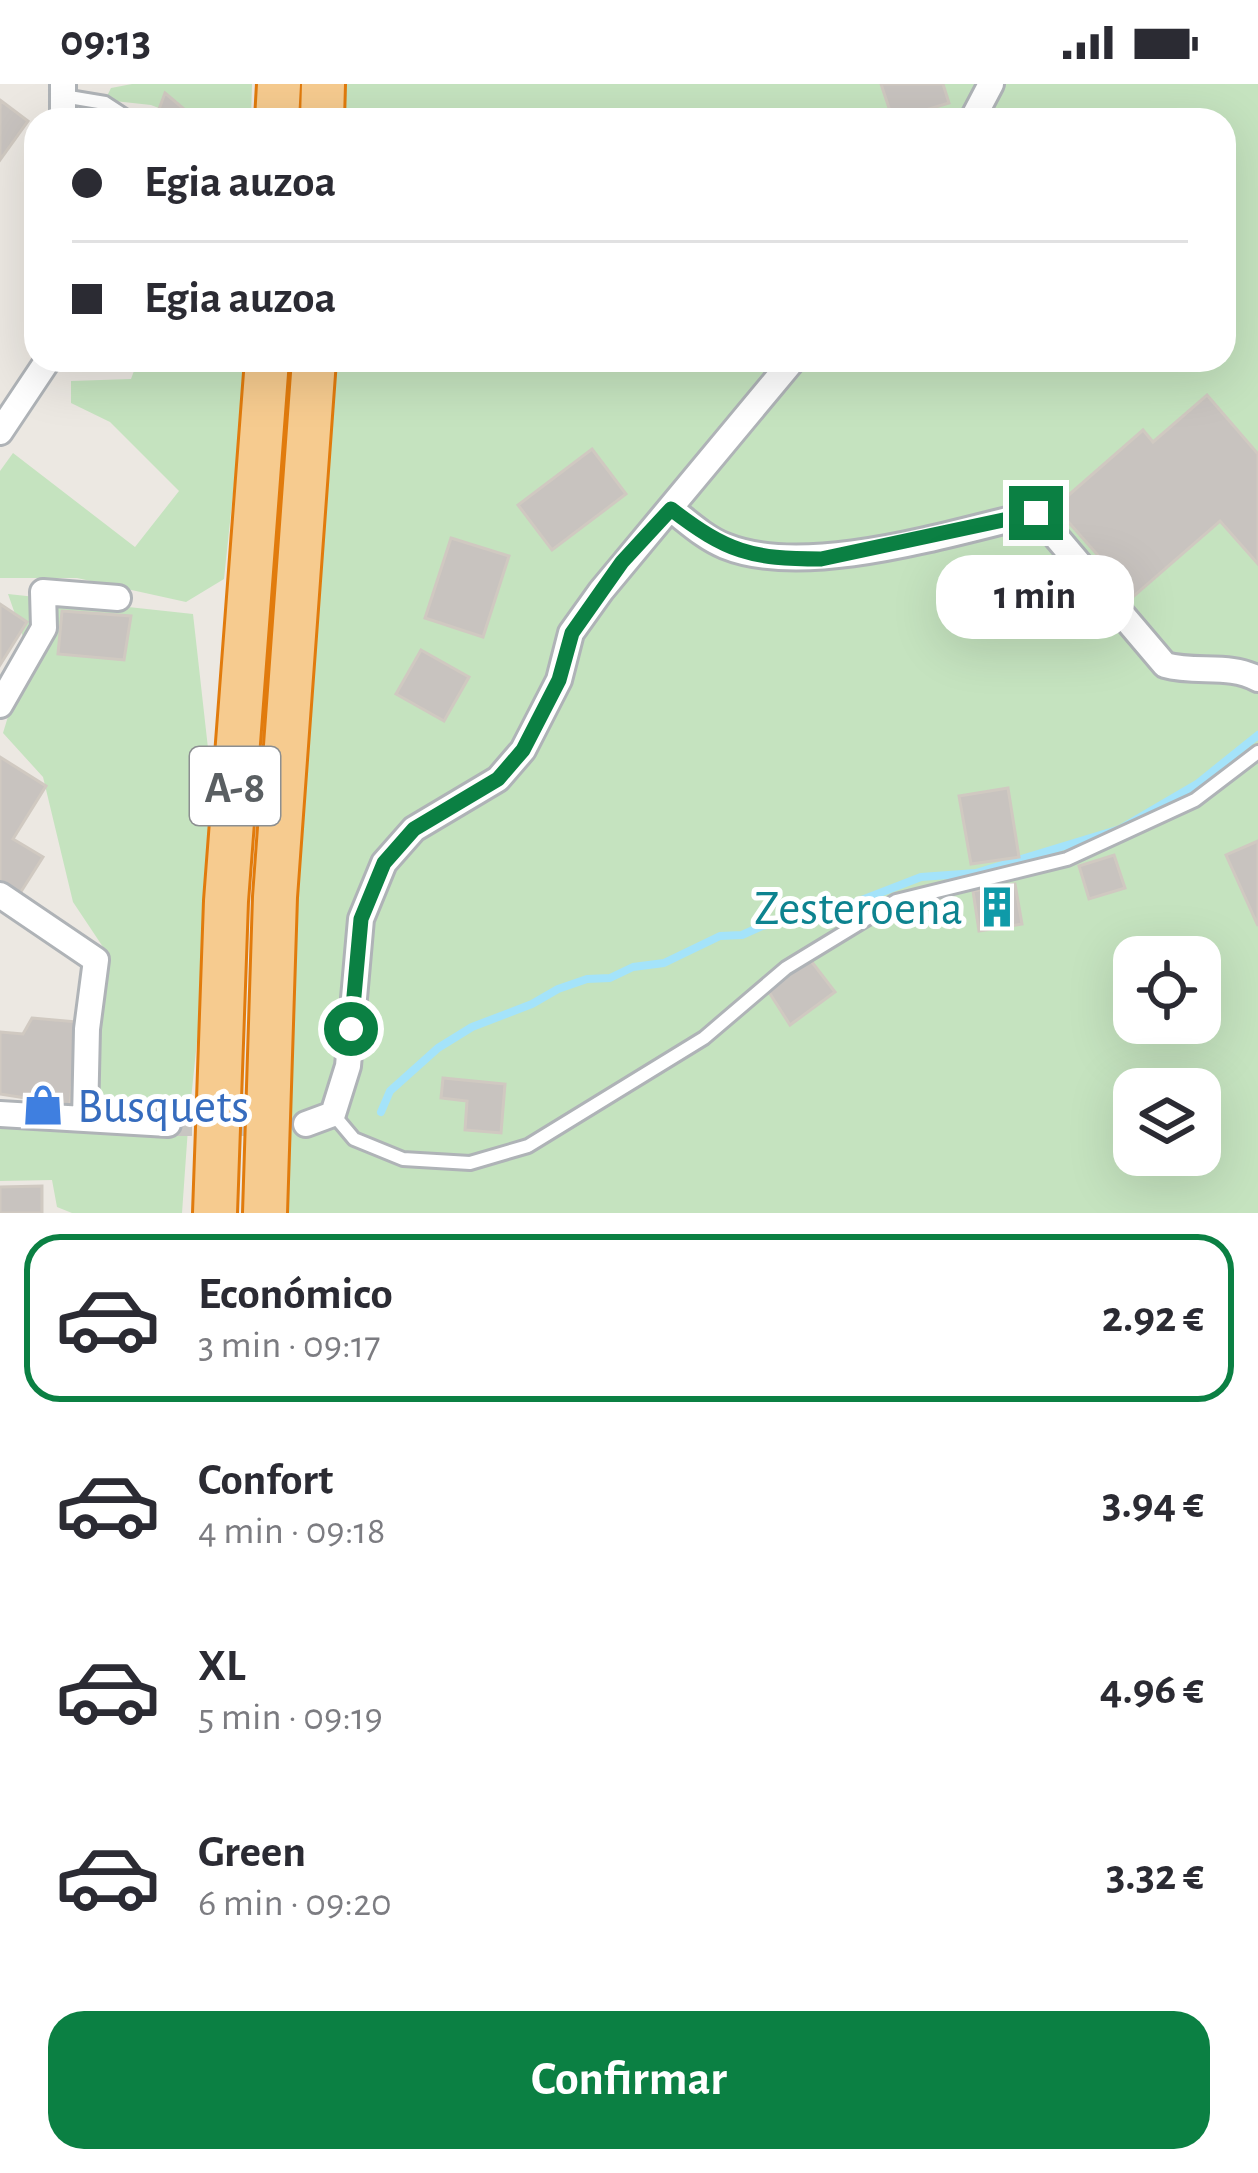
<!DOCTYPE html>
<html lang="es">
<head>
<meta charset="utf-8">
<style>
	body { margin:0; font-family:"Alegreya Sans",sans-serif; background:#f2f2f3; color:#2b2b33; height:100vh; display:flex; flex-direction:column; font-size:45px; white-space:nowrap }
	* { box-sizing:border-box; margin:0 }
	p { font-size:39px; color:#7c7c81 }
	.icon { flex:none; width:66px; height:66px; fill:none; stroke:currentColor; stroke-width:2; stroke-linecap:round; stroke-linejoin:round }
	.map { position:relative; height:1129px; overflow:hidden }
	.drawer { display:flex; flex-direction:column; background:#fff; flex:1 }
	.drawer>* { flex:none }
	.hud { position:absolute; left:24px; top:24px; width:1212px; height:264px; border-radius:36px; box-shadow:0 12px 48px #0002; display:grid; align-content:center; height:264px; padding:0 48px; background:#fff }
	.buttons { position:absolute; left:1113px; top:852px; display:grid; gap:24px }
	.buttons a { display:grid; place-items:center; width:108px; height:108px; border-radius:24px; background:#fff; box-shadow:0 12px 48px #0002; font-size:60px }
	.end { position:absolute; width:54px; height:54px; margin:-27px; border:15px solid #0b8043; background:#fff; box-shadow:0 0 0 6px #fff }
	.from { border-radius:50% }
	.bubble { position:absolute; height:84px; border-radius:36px; background:#fff; box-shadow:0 12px 48px #0002; font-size:39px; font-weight:600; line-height:84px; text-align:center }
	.hud b { display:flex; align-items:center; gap:42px; height:114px; font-size:45px }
	.hud b+b { border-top:3px solid #e1e1e2 }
	.hud i { width:30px; height:30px; background:#2b2b33 }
	ul { padding:21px 0 0; list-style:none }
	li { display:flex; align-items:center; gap:36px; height:168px; margin:0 24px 18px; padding:0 24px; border:6px solid transparent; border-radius:36px }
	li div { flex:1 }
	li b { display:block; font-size:45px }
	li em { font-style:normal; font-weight:600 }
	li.current { border-color:#0b8043 }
	li>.icon { width:108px; height:108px; stroke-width:1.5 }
	.button { display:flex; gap:24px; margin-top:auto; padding:24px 48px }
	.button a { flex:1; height:138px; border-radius:36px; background:#0b8043; color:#fff; font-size:48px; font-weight:600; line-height:138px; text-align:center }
	.status { display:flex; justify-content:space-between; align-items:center; height:84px; padding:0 60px; background:#fff; direction:ltr }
	.status svg { height:33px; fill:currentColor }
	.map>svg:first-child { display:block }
	.green { fill:#c5e3bf; fill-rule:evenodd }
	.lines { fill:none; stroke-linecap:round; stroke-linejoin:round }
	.stream { stroke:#a4e3fa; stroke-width:8 }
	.building { fill:#c8c3bf; stroke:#d0c9c1; stroke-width:3 }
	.street-tunnel { stroke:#c8c6c2; stroke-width:24; stroke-dasharray:24 12; stroke-linecap:butt }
	.lane-casing { stroke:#afb3b7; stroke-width:18 }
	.street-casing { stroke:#afb3b7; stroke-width:30 }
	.highway-casing { stroke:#e17b0d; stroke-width:48 }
	.lane { stroke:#fff; stroke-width:12 }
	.street { stroke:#fff; stroke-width:24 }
	.highway { stroke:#f6cb8f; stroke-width:42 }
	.route { stroke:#0b8043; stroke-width:15 }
	.labels { text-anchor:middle; stroke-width:10; stroke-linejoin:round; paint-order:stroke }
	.shield { fill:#fff; stroke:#8c8f91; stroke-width:3 }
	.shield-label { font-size:45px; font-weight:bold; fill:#5a5f62 }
	.culture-label { font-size:48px; fill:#0d838f; stroke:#fff; text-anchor:end }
	.shop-label { font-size:48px; fill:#366cbe; stroke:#fff; text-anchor:start }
</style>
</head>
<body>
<div class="status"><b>09:13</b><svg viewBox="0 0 49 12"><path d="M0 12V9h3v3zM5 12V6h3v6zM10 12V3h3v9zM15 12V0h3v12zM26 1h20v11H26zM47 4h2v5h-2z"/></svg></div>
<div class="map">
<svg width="1258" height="1129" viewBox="0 0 1258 1129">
	<rect width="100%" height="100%" fill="#ece8e2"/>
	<path class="green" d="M132 0H252L251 36H189L151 21 105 16 111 4Z
		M323 0H1258V1129H266L313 276H1224V36H322ZM1134 873H1200V939H1134ZM1134 1005H1200V1071H1134Z
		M138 276H247L224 495 186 518 77 494H0V387L13 369 135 463 179 407 110 338 71 319V297L131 295Z
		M8 510 193 530 214 718 199 938 190 1025 92 1014 109 872 73 818 43 693 3 649 28 567Z
		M0 1037 188 1044 182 1129H72L57 1123 52 1096 0 1097Z"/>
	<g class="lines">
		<path class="stream" d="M381 1028 390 1007 438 964 472 943 532 920 558 905 587 895 610 894 633 883 664 879 720 852 742 851 762 842 828 829 921 793 976 789 1120 745 1197 700 1258 651"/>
	</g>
	<path class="building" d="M881 0H943L949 19 893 36Z
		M165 9 197 36H155Z
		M0 16 28 37 0 76Z
		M1207 311 1258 370V480L1220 437 1134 512 1055 423 1143 346 1153 358Z
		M592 365 626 410 552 466 518 421Z
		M451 454 509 472 483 553 425 534Z
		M0 520 27 538 0 581Z
		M62 527 131 532 124 576 58 570Z
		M421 566 469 593 444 637 396 610Z
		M0 673 46 702 13 755 43 773 17 814 0 803Z
		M1008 704 1019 773 971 780 959 712Z
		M1258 757V842L1226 771Z
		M1114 771 1125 804 1089 815 1079 782Z
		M1015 800 1022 840 979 847 973 807Z
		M808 873 835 908 790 941 767 905Z
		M32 934 78 938 70 1021 0 1010V948L23 950Z
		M443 994 505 1000 501 1049 465 1046 467 1017 441 1014Z
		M42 1102V1129H0V1103Z"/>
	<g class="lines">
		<path class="street-tunnel" d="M168 1040H280"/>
		<g class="lane-casing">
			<path id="lane" d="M63 12 105 19 131 36
				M333 1030 354 1055 403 1075 470 1079 528 1062 704 954 786 884 896 817 1067 775 1195 716 1258 668"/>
		</g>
		<g class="street-casing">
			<path id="street" d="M63 0V36
				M972 36 991 0
				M0 348 48 276
				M671 425C688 438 705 454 725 462 806 495 950 449 1036 429L1165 581C1197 590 1229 579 1258 595
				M0 621 44 544 43 508 118 514
				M0 811 96 876 87 945 85 1035
				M0 1030 168 1040
				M306 1040 333 1030 348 982 361 835 384 779 414 745 498 695 523 666 559 596 571 549 601 507 793 276"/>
		</g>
		<g class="highway-casing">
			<path id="highway" d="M277 36 279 0
				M322 36 323 0
				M215 1129 226 817 267 276
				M265 1129 275 813 314 276"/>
		</g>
		<use href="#lane" class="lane"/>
		<use href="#street" class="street"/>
		<use href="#highway" class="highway"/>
	</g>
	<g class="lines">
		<path class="route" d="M351 945 361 835 384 779 414 745 498 695 523 666 559 596 572 549 622 478 671 425C727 468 751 475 821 475L1036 429"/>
	</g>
	<defs>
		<g id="building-bare" transform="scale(3.24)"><path d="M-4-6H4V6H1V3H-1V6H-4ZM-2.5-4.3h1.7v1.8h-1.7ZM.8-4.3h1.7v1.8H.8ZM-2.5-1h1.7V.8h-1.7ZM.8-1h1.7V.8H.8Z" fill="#0f9aa8" stroke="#fff" stroke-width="2.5" paint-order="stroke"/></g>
		<g id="shop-bare" transform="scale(3.24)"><path d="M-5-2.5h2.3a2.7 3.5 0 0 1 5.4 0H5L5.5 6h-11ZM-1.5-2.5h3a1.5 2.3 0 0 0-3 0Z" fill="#3f7fe0" stroke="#fff" stroke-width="2.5" paint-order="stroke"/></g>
	</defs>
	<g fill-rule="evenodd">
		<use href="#building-bare" x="997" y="823"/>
		<use href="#shop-bare" x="43" y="1021"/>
	</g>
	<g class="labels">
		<rect class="shield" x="190" y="663" width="90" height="78" rx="9"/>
		<g class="shield-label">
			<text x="235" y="718">A-8</text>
		</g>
		<g class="culture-label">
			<text x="963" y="840">Zesteroena</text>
		</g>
		<g class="shop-label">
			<text x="77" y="1038">Busquets</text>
		</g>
	</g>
</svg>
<div class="buttons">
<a><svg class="icon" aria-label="locate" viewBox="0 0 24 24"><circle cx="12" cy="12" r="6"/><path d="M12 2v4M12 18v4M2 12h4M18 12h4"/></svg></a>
<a><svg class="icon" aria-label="layers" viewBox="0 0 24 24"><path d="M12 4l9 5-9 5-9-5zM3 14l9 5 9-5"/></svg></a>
</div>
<i class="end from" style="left:351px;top:945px"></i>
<i class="end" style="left:1036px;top:429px"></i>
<div class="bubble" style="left:936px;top:471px;width:198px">1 min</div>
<div class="hud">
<b><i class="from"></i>Egia auzoa</b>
<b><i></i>Egia auzoa</b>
</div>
</div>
<section class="drawer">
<ul>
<li class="current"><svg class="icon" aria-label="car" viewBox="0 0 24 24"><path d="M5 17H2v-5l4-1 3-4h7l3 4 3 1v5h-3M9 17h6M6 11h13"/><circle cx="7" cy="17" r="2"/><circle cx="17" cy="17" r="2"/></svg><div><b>Económico</b><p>3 min · 09:17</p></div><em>2.92 €</em></li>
<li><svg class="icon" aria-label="car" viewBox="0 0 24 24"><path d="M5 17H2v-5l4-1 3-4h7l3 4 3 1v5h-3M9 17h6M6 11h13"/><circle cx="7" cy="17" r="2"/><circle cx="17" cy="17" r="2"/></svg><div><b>Confort</b><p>4 min · 09:18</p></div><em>3.94 €</em></li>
<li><svg class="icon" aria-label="car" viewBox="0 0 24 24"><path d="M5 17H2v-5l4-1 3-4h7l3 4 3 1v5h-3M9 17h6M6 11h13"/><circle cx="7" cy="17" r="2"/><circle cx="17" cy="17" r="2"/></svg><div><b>XL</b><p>5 min · 09:19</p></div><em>4.96 €</em></li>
<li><svg class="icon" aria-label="car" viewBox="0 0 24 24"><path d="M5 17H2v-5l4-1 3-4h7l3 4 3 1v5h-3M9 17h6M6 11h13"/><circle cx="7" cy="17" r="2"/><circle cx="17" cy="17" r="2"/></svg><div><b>Green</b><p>6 min · 09:20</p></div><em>3.32 €</em></li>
</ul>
<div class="button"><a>Confirmar</a></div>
</section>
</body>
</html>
